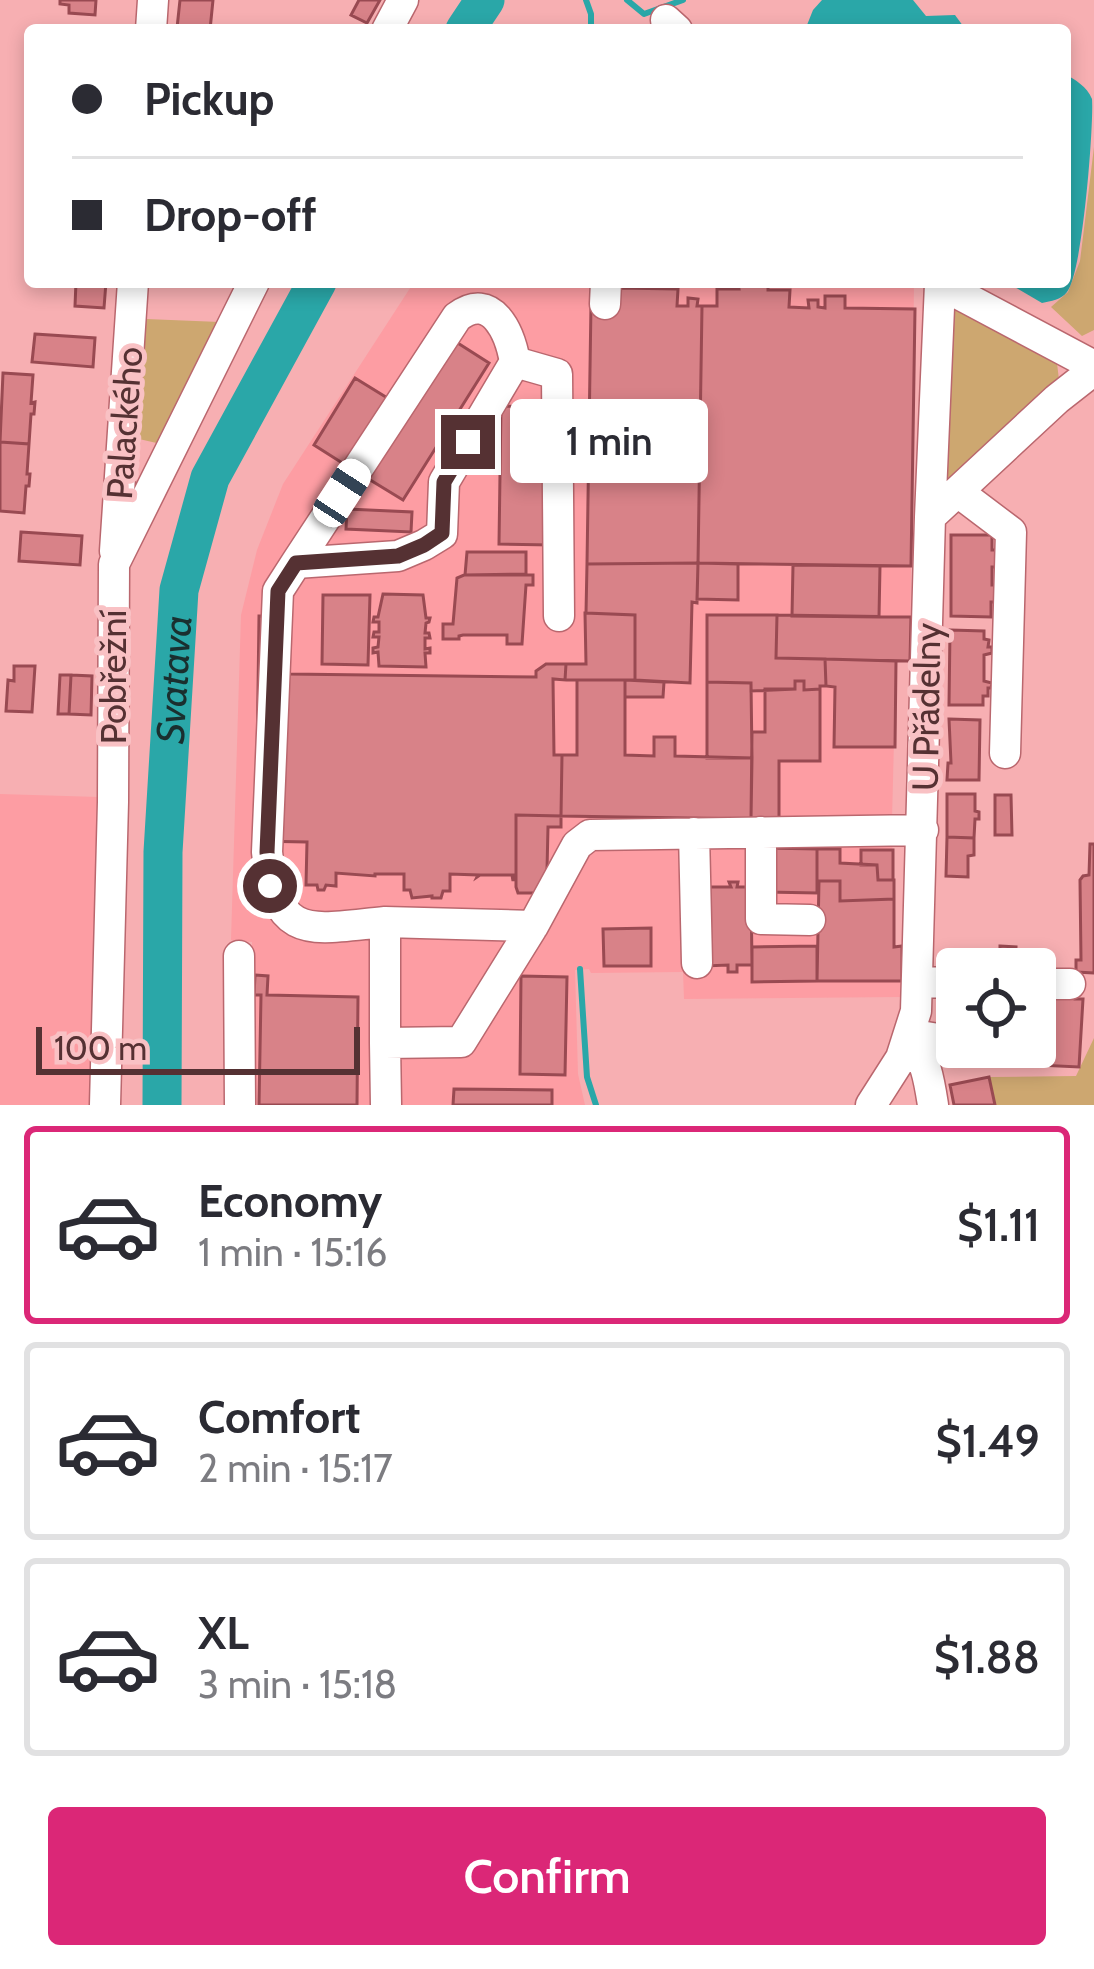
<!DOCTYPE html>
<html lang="en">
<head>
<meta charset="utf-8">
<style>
	body { margin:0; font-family:Cabin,sans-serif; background:#f7f7f7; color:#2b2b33; height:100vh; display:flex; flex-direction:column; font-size:45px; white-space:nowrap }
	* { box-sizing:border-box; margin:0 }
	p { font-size:39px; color:#7c7c81 }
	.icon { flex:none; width:66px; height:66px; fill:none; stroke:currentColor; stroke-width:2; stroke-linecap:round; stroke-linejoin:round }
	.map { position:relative; height:1105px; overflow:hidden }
	.panel { display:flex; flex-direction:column; background:#fff; flex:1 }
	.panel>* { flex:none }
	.hud { position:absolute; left:24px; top:24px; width:1047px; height:264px; border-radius:12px; box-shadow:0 6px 18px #0003; display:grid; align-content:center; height:264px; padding:0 48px; background:#fff }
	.controls { position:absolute; left:936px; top:948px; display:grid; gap:24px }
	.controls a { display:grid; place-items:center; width:120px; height:120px; border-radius:12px; background:#fff; box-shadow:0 6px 18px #0003; font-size:60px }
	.scale { position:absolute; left:36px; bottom:30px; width:324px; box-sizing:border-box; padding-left:12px; border:6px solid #553133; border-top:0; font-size:33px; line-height:42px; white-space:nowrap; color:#553133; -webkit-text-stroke:9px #f9c1c4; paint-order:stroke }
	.end { position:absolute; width:54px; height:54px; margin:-27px; border:15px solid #553133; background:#fff; box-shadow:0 0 0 6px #fff }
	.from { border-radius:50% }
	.bubble { position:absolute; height:84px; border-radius:12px; background:#fff; box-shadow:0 6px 18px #0003; font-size:39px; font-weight:600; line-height:84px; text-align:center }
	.car { position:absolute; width:36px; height:72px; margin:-36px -18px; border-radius:15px; box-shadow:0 0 9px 3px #0007; background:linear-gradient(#fff 24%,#345 0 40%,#fff 0 76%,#345 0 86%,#fff 0) }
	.hud b { display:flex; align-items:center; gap:42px; height:114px; font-size:45px }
	.hud b+b { border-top:3px solid #e1e1e2 }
	.hud i { width:30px; height:30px; background:#2b2b33 }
	ul { padding:21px 0 0; list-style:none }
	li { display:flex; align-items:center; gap:36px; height:198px; margin:0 24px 18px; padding:0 24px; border:6px solid #e1e1e2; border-radius:12px }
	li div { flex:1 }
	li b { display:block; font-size:45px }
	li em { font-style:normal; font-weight:600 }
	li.active { border-color:#db2777 }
	li>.icon { width:108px; height:108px; stroke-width:1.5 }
	.cta { display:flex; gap:24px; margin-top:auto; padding:24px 48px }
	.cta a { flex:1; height:138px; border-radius:12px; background:#db2777; color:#fff; font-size:48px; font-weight:600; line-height:138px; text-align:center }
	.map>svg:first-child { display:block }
	.built { fill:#fd9da3 }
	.green { fill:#cda770 }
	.water { fill:#2aa7a8 }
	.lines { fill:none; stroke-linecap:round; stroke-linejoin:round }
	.stream { stroke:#2aa7a8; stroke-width:6 }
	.river { stroke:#2aa7a8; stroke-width:39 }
	.building { fill:#d88288; stroke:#994a52; stroke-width:3 }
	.minor-casing { stroke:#ba676e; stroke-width:33 }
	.minor { stroke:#fff; stroke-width:30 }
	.route { stroke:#553133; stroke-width:15 }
	.labels { text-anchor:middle; stroke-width:10; stroke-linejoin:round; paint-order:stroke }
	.street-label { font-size:36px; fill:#553133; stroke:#f9c1c4 }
	.water-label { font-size:39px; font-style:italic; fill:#1a2f2f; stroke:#f9c1c4 }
</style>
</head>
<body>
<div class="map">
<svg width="1094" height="1105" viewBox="0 0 1094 1105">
	<rect width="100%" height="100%" fill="#f7afb2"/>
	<path class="built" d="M414 282H914L910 661 896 662 892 820 894 946H902V997L684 999 683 972 591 973 589 969 575 970 578 1074 585 1105H252V942L231 940 241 615 257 550 283 484Z
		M0 794 99 797 96 1105H0Z"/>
	<path class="green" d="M1094 147V330L1082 336 1051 307 1068 292 1080 261Z
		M953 305 1057 363 1059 380 950 479 946 474Z
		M146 319 220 322 161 444 139 439Z
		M1094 1038V1105H995L989 1077 1076 1076Z"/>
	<path class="water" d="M822 0H913L926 16 955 15 966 30H805L813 10Z
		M1065 74C1075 80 1087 86 1092 99 1094 122 1083 272 1067 292 1061 300 1051 301 1042 303L1006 282H1065Z"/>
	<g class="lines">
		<path class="stream" d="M586 0 591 14V30
			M627 0 644 14 683 0
			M580 969 587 1077 596 1105"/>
		<g class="river">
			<path d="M465 30 485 0"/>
			<path id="s1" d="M162 1105 163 852 179 590 210 478 317 282"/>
		</g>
	</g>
	<path class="building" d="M60 0H96L95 15 69 13V5L60 4Z
		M180 0H213L210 30 177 28Z
		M359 0H380L367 23 351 15Z
		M76 282H106L104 308 75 306Z
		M738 283H768V290H790L789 307 809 308 808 300H818V307L825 308V296H845V308L915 309 911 566 698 563 702 306H717V289H739Z
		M618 288 678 289 677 306H688V298L698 299 697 306H702L698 563 587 564 591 304Z
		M35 334 95 338 93 367 32 362Z
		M453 340 489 363 403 500 367 478Z
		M3 373 33 375 31 403 35 402 34 414H31L29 444 0 442Z
		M355 378 389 399 347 466 314 445Z
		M501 406 553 407 551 545 499 544Z
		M0 442 29 444 27 474H30L29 486H26L24 513 0 511Z
		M347 509 412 512 411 532 346 529Z
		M21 532 82 536 80 565 19 561Z
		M951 535H992V550H1002V567H992V585H1001V602H991V617L951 616Z
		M467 552H526V574L465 575Z
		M698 563 697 603 692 602 690 683 635 680V615L586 613 587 564Z
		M698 563 738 564V600L697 599Z
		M793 565 880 566 879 617 792 616Z
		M464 575H533V585H526L522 644H507V635H463L459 636V639H443V624H453L457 578Z
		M383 594 423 595 426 618H430L429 622 426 623 425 633H429L430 638H425V649L430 648V653H425L426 667 379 666 378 652 373 653V648L378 647 379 637H373L374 632H379V622H373L374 617H378Z
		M323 595H370L368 665 322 664Z
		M585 613 635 615V680H565L566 664H586Z
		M707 615H777L776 658 825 659 826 686H820V689L804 690V681H795V689L751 691V683L707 682Z
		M777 615 911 617 910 661 776 658Z
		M259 616 290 617 289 674 536 677V671L546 664H566L565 680 553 679 554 755H562L561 816 516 815V875H513V881L512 875H480L477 877 478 875 450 874V891H443L441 898H432V896L412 898 410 890H404V874H375V876L336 873V886L326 885 324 890H318L317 885H306L307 842 256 841Z
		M950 630 984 631V639L989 640 988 647H992V653L984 655V681L992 683 991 688H988V696H983V705H949Z
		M825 659 896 661 895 747H834L835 687 826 686Z
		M14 666H35L32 712 6 711 8 680 14 681Z
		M60 675H71L69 714H58Z
		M71 675 92 676 91 715 69 714Z
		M577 680H625V755L654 756V737H675V756L752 758 751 819 561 816 562 755H577Z
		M625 680 664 682 663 697H625Z
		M795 681H804V690L820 689V761H779V819H751L752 732H765V689H795Z
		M707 682 751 683 752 758H707Z
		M949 719 980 720 979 780H947L948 763H951Z
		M947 794H975V811L979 812V819H975L974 838 947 837Z
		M995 795H1011L1012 835H995Z
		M516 815 561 816V827H548L547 870 542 893H518L516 887Z
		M947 837 974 838V855L968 856V877L946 876Z
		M1090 844H1094V973L1076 972V960H1081L1080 880 1083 876 1089 875Z
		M766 848 817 849V893L766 892Z
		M817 849H840V863L877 865 878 880H894V899L840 901V881H819L817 893Z
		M861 850H893V880H878L877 865H861Z
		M819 881H840V901L894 899V947L902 946V981H817Z
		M729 882H738L737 887H751L752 965H737V972H728V965L705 966V887H731Z
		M651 928V966H604L603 929Z
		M817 946V981L752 982V947Z
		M1000 946 1016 947 1015 969H986V958H1000Z
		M255 975 268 976 267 995 358 997 357 1105H259L261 995H254Z
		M521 976 567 977 565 1075 520 1074Z
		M1075 994V999H1083L1079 1067 1014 1064 1015 1047H1035V996Z
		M989 1077 995 1105H954L950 1085Z
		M454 1089 552 1090V1105H453Z"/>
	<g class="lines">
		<g class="minor-casing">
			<path id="minor" d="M666 20 677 30
				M151 30 153 0
				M387 30 403 0
				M605 304 606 282
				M515 362 557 374 559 616
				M958 492 1011 532 1005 753
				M930 517 940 284 1094 366
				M115 551 133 282
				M296 563 398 556 424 545 442 534 444 482 515 362C510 333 492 290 457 317L296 563 278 591 267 852C276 943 311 929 385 922
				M761 832V919L810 920
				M694 833 697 963
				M533 926 385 922V1043L461 1042 533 926 577 845 590 835 923 830
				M239 956 240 1105
				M918 982 957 983
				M1035 984H1070
				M909 1038C926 1059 929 1079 933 1105
				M909 1038 926 1037 957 1042
				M385 1043 386 1105
				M105 1105 113 802 114 564 254 282
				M871 1105 901 1058 916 1011 930 517 1057 399 1094 370"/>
		</g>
		<use href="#minor" class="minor"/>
	</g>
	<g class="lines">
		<path class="route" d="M270 886 267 852 278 591 296 563 398 556 424 545 442 533 444 482 468 442"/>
	</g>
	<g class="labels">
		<g class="street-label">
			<text transform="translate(124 423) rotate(-86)" y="13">Palackého</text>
			<text transform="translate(113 677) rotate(-90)" y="13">Pobřežní</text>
			<text transform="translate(926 707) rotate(-89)" y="13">U Přádelny</text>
		</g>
		<g class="water-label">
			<text dy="14" stroke="none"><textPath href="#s1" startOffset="426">Svatava</textPath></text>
		</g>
	</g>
</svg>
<div class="controls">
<a><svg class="icon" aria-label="locate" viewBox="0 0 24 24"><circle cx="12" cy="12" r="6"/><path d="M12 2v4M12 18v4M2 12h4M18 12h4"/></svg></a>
</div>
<div class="scale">100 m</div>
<i class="end from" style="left:270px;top:886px"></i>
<i class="end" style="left:468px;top:442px"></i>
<div class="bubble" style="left:510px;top:399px;width:198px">1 min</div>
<i class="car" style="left:342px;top:493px;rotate:33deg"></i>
<div class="hud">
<b><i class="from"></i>Pickup</b>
<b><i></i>Drop-off</b>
</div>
</div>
<section class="panel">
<ul>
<li class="active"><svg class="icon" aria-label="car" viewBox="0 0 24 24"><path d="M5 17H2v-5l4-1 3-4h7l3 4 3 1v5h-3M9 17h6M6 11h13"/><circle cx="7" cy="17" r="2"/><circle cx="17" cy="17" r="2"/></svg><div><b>Economy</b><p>1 min · 15:16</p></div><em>$1.11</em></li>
<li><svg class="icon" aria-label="car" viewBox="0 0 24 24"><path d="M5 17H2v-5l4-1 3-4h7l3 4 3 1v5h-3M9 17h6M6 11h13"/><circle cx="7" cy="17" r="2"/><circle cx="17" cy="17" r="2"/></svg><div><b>Comfort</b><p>2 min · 15:17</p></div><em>$1.49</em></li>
<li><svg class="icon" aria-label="car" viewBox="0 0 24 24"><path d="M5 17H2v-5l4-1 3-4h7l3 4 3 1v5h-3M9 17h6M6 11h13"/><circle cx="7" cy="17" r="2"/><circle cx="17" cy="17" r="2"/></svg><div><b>XL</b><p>3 min · 15:18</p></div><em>$1.88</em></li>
</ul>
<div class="cta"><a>Confirm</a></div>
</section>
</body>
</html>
